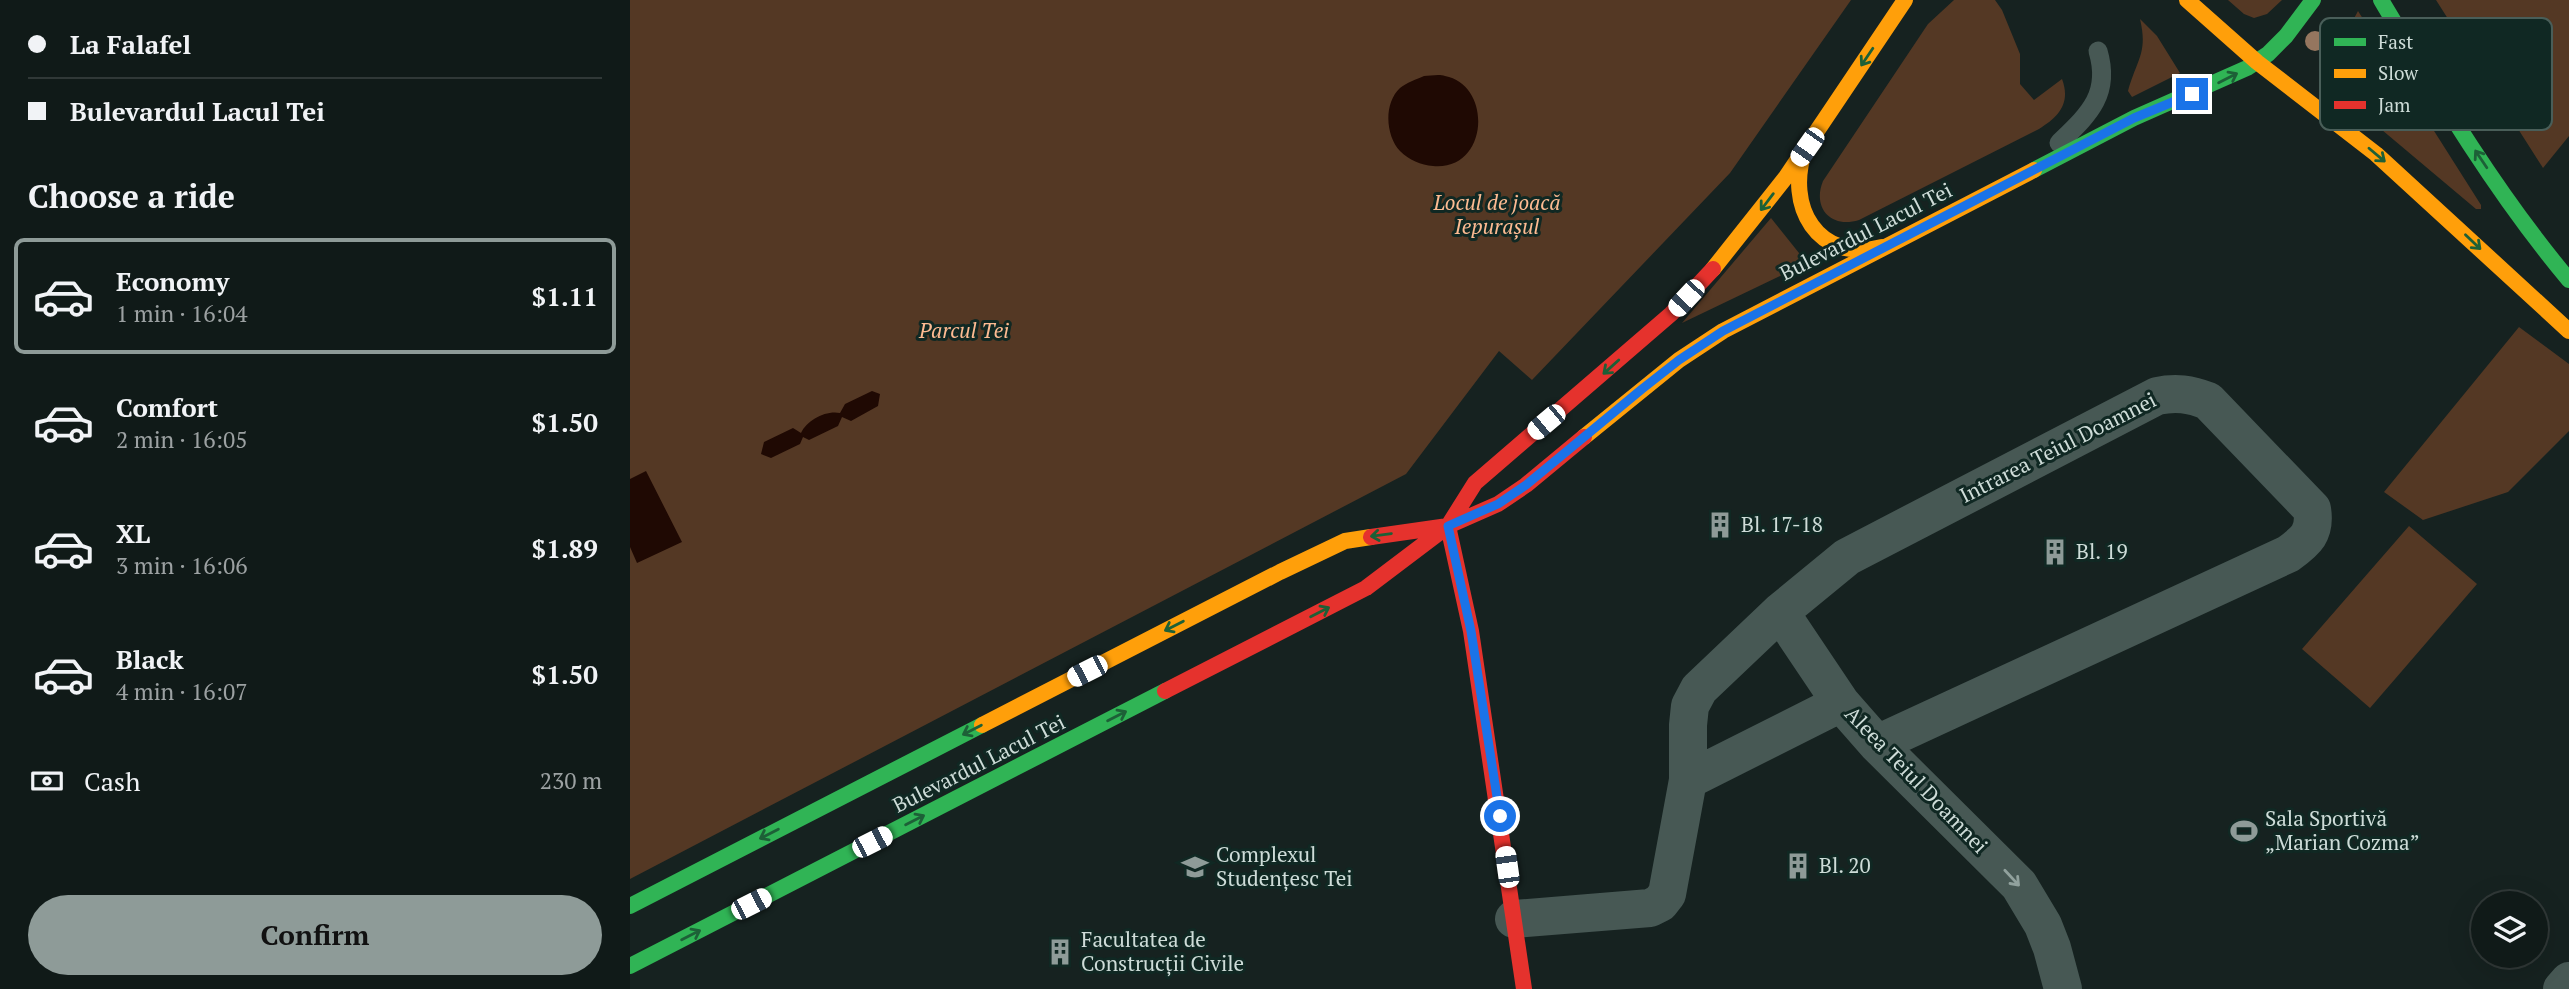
<!DOCTYPE html>
<html lang="en">
<head>
<meta charset="utf-8">
<style>
	body { margin:0; font-family:"PT Serif",serif; background:#192321; color:#f1f3f6; height:100vh; display:flex; flex-direction:column; font-size:26px; white-space:nowrap }
	* { box-sizing:border-box; margin:0 }
	p { font-size:23px; color:#9ca1a2 }
	.icon { flex:none; width:38px; height:38px; fill:none; stroke:currentColor; stroke-width:2; stroke-linecap:round; stroke-linejoin:round }
	.map { position:relative; flex:1; overflow:hidden }
	.sheet { display:flex; flex-direction:column; background:#101a18; width:630px }
	.sheet>* { flex:none }
	.guide { display:grid; align-content:center; height:154px; padding:0 28px; background:#101a18 }
	.fabs { position:absolute; left:1841px; top:891px; display:grid; gap:14px }
	.fabs a { display:grid; place-items:center; width:77px; height:77px; border-radius:50%; background:#101a18; box-shadow:0 7px 28px #0002,0 0 0 2px #303837; font-size:35px }
	.end { position:absolute; width:32px; height:32px; margin:-16px; border:9px solid #1a73e8; background:#fff; box-shadow:0 0 0 4px #fff }
	.from { border-radius:50% }
	.car { position:absolute; width:21px; height:42px; margin:-21px -10px; border-radius:9px; box-shadow:0 0 5px 2px #0007; background:linear-gradient(#fff 24%,#345 0 40%,#fff 0 76%,#345 0 86%,#fff 0) }
	.guide b { display:flex; align-items:center; gap:24px; height:66px; font-size:26px }
	.guide b+b { border-top:2px solid #303837 }
	.guide i { width:18px; height:18px; background:#f1f3f6 }
	ul { padding:0; list-style:none }
	li { display:flex; align-items:center; gap:21px; height:116px; margin:0 14px 10px; padding:0 14px; border:4px solid transparent; border-radius:10px }
	li div { flex:1 }
	li b { display:block; font-size:26px }
	li em { font-style:normal; font-weight:800 }
	li.current { border-color:#8e9b98 }
	li>.icon { width:63px; height:63px; stroke-width:1.5 }
	h2 { padding:0 28px; font-size:32px; line-height:84px }
	.pay { display:flex; align-items:center; gap:18px; height:77px; padding:0 28px; font-size:26px }
	.pay p { margin-inline-start:auto }
	.action { display:flex; gap:14px; margin-top:auto; padding:14px 28px }
	.action a { flex:1; height:80px; border-radius:42px; background:#8e9b98; color:#111; font-size:28px; font-weight:800; line-height:80px; text-align:center }
	main { display:flex; flex:1; min-height:0 }
	.map>svg:first-child { display:block }
	.green { fill:#543824 }
	.water { fill:#1f0903 }
	.lines { fill:none; stroke-linecap:round; stroke-linejoin:round }
	.lane { stroke:#475854; stroke-width:19 }
	.street { stroke:#475854; stroke-width:38 }
	.fast { stroke:#30b455; stroke-width:16 }
	.slow { stroke:#ff9f0a; stroke-width:16 }
	.jam { stroke:#e5322d; stroke-width:16 }
	.tree { fill:#95765f }
	.oneway { stroke:#1d6037 }
	.oneway2 { stroke:#91a19d }
	.route { stroke:#1a73e8; stroke-width:9 }
	.labels { text-anchor:middle; stroke-width:6; stroke-linejoin:round; paint-order:stroke }
	.park-label { font-size:21px; font-style:italic; fill:#fdbb92; stroke:#102823 }
	.street-label { font-size:21px; fill:#cedcd8; stroke:#102823 }
	.poi-label { font-size:21px; fill:#cedcd8; stroke:#102823; text-anchor:start }
	.key { fill:#102823; stroke:#495e59; stroke-width:2 }
	.key-label { font-size:19px; fill:#cedcd8 }
</style>
</head>
<body>
<main>
<section class="sheet">
<div class="guide">
<b><i class="from"></i>La Falafel</b>
<b><i></i>Bulevardul Lacul Tei</b>
</div>
<h2>Choose a ride</h2>
<ul>
<li class="current"><svg class="icon" aria-label="car" viewBox="0 0 24 24"><path d="M5 17H2v-5l4-1 3-4h7l3 4 3 1v5h-3M9 17h6M6 11h13"/><circle cx="7" cy="17" r="2"/><circle cx="17" cy="17" r="2"/></svg><div><b>Economy</b><p>1 min · 16:04</p></div><em>$1.11</em></li>
<li><svg class="icon" aria-label="car" viewBox="0 0 24 24"><path d="M5 17H2v-5l4-1 3-4h7l3 4 3 1v5h-3M9 17h6M6 11h13"/><circle cx="7" cy="17" r="2"/><circle cx="17" cy="17" r="2"/></svg><div><b>Comfort</b><p>2 min · 16:05</p></div><em>$1.50</em></li>
<li><svg class="icon" aria-label="car" viewBox="0 0 24 24"><path d="M5 17H2v-5l4-1 3-4h7l3 4 3 1v5h-3M9 17h6M6 11h13"/><circle cx="7" cy="17" r="2"/><circle cx="17" cy="17" r="2"/></svg><div><b>XL</b><p>3 min · 16:06</p></div><em>$1.89</em></li>
<li><svg class="icon" aria-label="car" viewBox="0 0 24 24"><path d="M5 17H2v-5l4-1 3-4h7l3 4 3 1v5h-3M9 17h6M6 11h13"/><circle cx="7" cy="17" r="2"/><circle cx="17" cy="17" r="2"/></svg><div><b>Black</b><p>4 min · 16:07</p></div><em>$1.50</em></li>
</ul>
<div class="pay"><svg class="icon" aria-label="cash" viewBox="0 0 24 24"><path d="M3 7h18v10H3z"/><circle cx="12" cy="12" r="2"/></svg>Cash<p>230 m</p></div>
<div class="action"><a>Confirm</a></div>
</section>
<div class="map">
<svg width="1939" height="989" viewBox="0 0 1939 989">
	<rect width="100%" height="100%" fill="#162220"/>
	<path class="green" d="M0 0H1221L1100 173 902 380 869 351 776 474 0 879Z
		M1324 0H1365L1372 10 1390 54V84L1404 100 1432 79C1441 103 1429 117 1409 129L1229 220C1201 229 1182 208 1193 181L1298 24Z
		M1598 0H1652L1637 14 1624 18 1614 14Z
		M1806 0H1939V136L1913 168Z
		M1728 11 1851 205V209H1846L1689 77 1703 58Z
		M1510 19 1527 36 1550 73 1502 97 1498 91C1507 59 1518 53 1510 19Z
		M1141 218 1177 263 1052 323Z
		M1889 327 1939 364V431L1878 492 1793 520 1754 492Z
		M1779 526 1847 584 1740 708 1672 649Z"/>
	<path class="water" d="M794 76C800 76 809 74 815 76 863 85 859 171 803 166 791 165 779 160 770 151 756 136 753 104 770 88 776 83 787 79 794 76Z
		M242 391 250 394 248 406 221 421 212 417 208 426 179 440 173 437 170 444 141 458 131 454 134 442 163 428 171 433C177 420 196 410 210 413L215 404Z
		M16 471 52 542 7 563 0 547V479Z"/>
	<g class="lines">
		<path class="lane" d="M1429 143C1458 115 1481 95 1468 51"/>
		<path class="street" d="M1150 612 1211 703 1247 744 1389 885 1413 925 1422 948 1433 989
			M1058 780V725L1060 706 1069 689 1150 612 1217 557 1527 396C1546 392 1560 394 1578 401L1682 509C1686 533 1676 541 1658 554L1247 744
			M884 919 1020 908 1030 903 1037 894 1058 780 1211 703
			M1932 989 1939 981"/>
		<path class="fast" d="M1751 0C1809 97 1866 193 1939 280
			M1404 170 1504 118 1617 68 1638 54 1656 36 1683 0
			M0 906 352 725
			M0 966 535 691"/>
		<path class="slow" d="M1557 0 1627 62 1746 154 1939 331
			M1175 149C1155 206 1187 263 1252 247
			M1083 269 1156 177 1275 0
			M954 437 1049 360 1093 331 1404 170
			M352 725 650 572 715 541 741 537"/>
		<path class="jam" d="M818 526 841 631 894 989
			M741 537 818 526 845 483 1041 314 1083 269
			M535 691 736 588 818 526 868 504 896 485 954 437"/>
	</g>
	<circle class="tree" cx="1685" cy="41" r="10"/>
	<defs><path id="oneway-shaft" d="M-6 0H5M1.5-3L5.5 0L1.5 3" fill="none" stroke-width="1.6" stroke-linecap="round" stroke-linejoin="round" transform="scale(1.75)"/></defs>
	<g class="oneway">
		<use href="#oneway-shaft" transform="translate(1237 57) rotate(124)"/>
		<use href="#oneway-shaft" transform="translate(1598 78) rotate(-27)"/>
		<use href="#oneway-shaft" transform="translate(1747 155) rotate(40)"/>
		<use href="#oneway-shaft" transform="translate(1851 159) rotate(-124)"/>
		<use href="#oneway-shaft" transform="translate(1137 202) rotate(127)"/>
		<use href="#oneway-shaft" transform="translate(1843 242) rotate(44)"/>
		<use href="#oneway-shaft" transform="translate(981 367) rotate(138)"/>
		<use href="#oneway-shaft" transform="translate(751 535) rotate(172)"/>
		<use href="#oneway-shaft" transform="translate(690 612) rotate(-27)"/>
		<use href="#oneway-shaft" transform="translate(544 626) rotate(153)"/>
		<use href="#oneway-shaft" transform="translate(487 716) rotate(-27)"/>
		<use href="#oneway-shaft" transform="translate(342 730) rotate(153)"/>
		<use href="#oneway-shaft" transform="translate(285 820) rotate(-27)"/>
		<use href="#oneway-shaft" transform="translate(139 834) rotate(153)"/>
		<use href="#oneway-shaft" transform="translate(61 935) rotate(-27)"/>
	</g>
	<use class="oneway2" href="#oneway-shaft" transform="translate(1382 878) rotate(47)"/>
	<g class="lines">
		<path class="route" d="M870 816 841 631 818 526 868 504 896 485 1012 389 1049 360 1093 331 1504 118 1562 94"/>
	</g>
	<defs>
		<g id="building-bare" transform="scale(2.1)"><path d="M-4-6H4V6H1V3H-1V6H-4ZM-2.5-4.3h1.7v1.8h-1.7ZM.8-4.3h1.7v1.8H.8ZM-2.5-1h1.7V.8h-1.7ZM.8-1h1.7V.8H.8Z" fill="#8e9b98" stroke="#102823" stroke-width="2.5" paint-order="stroke"/></g>
		<g id="stadium-bare" transform="scale(2.1)"><path d="M0-5a6.5 5 0 1 0 0 10a6.5 5 0 1 0 0-10ZM-3.5-1.8h7v3.6h-7Z" fill="#8e9b98" stroke="#102823" stroke-width="2.5" paint-order="stroke"/></g>
		<g id="university-bare" transform="scale(2.1)"><path d="M0-5L7-2L0 1L-7-2ZM-4 1L0 2.5L4 1V4Q0 6-4 4Z" fill="#8e9b98" stroke="#102823" stroke-width="2.5" paint-order="stroke"/></g>
	</defs>
	<g fill-rule="evenodd">
		<use href="#building-bare" x="1090" y="525"/>
		<use href="#building-bare" x="1425" y="552"/>
		<use href="#stadium-bare" x="1614" y="831"/>
		<use href="#building-bare" x="1168" y="866"/>
		<use href="#university-bare" x="565" y="867"/>
		<use href="#building-bare" x="430" y="952"/>
	</g>
	<g class="labels">
		<g class="park-label">
			<text x="867" y="210">Locul de joacă<tspan x="867" dy="24">Iepurașul</tspan></text>
			<text x="334" y="338">Parcul Tei</text>
		</g>
		<g class="street-label">
			<text transform="translate(1236 232) rotate(-27)" y="7">Bulevardul Lacul Tei</text>
			<text transform="translate(1428 448) rotate(-27)" y="7">Intrarea Teiul Doamnei</text>
			<text transform="translate(349 764) rotate(-27)" y="7">Bulevardul Lacul Tei</text>
			<text transform="translate(1286 780) rotate(46)" y="7">Aleea Teiul Doamnei</text>
		</g>
		<g class="poi-label">
			<text x="1111" y="532">Bl. 17-18</text>
			<text x="1446" y="559">Bl. 19</text>
			<text x="1635" y="826">Sala Sportivă<tspan x="1635" dy="24">„Marian Cozma”</tspan></text>
			<text x="586" y="862">Complexul<tspan x="586" dy="24">Studențesc Tei</tspan></text>
			<text x="1189" y="873">Bl. 20</text>
			<text x="451" y="947">Facultatea de<tspan x="451" dy="24">Construcții Civile</tspan></text>
		</g>
	</g>
	<rect x="1690" y="18" width="232" height="112" rx="10" class="key"/>
	<rect x="1704" y="38" width="32" height="8" fill="#30b455"/>
	<rect x="1704" y="69" width="32" height="9" fill="#ff9f0a"/>
	<rect x="1704" y="101" width="32" height="8" fill="#e5322d"/>
	<g class="key-label">
		<text x="1748" y="49">Fast</text>
		<text x="1748" y="80">Slow</text>
		<text x="1748" y="112">Jam</text>
	</g>
</svg>
<div class="fabs">
<a><svg class="icon" aria-label="layers" viewBox="0 0 24 24"><path d="M12 4l9 5-9 5-9-5zM3 14l9 5 9-5"/></svg></a>
</div>
<i class="end from" style="left:870px;top:816px"></i>
<i class="end" style="left:1562px;top:94px"></i>
<i class="car" style="left:1177px;top:147px;rotate:215deg"></i>
<i class="car" style="left:1056px;top:298px;rotate:223deg"></i>
<i class="car" style="left:916px;top:422px;rotate:230deg"></i>
<i class="car" style="left:457px;top:671px;rotate:243deg"></i>
<i class="car" style="left:242px;top:842px;rotate:63deg"></i>
<i class="car" style="left:877px;top:867px;rotate:352deg"></i>
<i class="car" style="left:121px;top:904px;rotate:63deg"></i>
</div>
</main>
</body>
</html>
